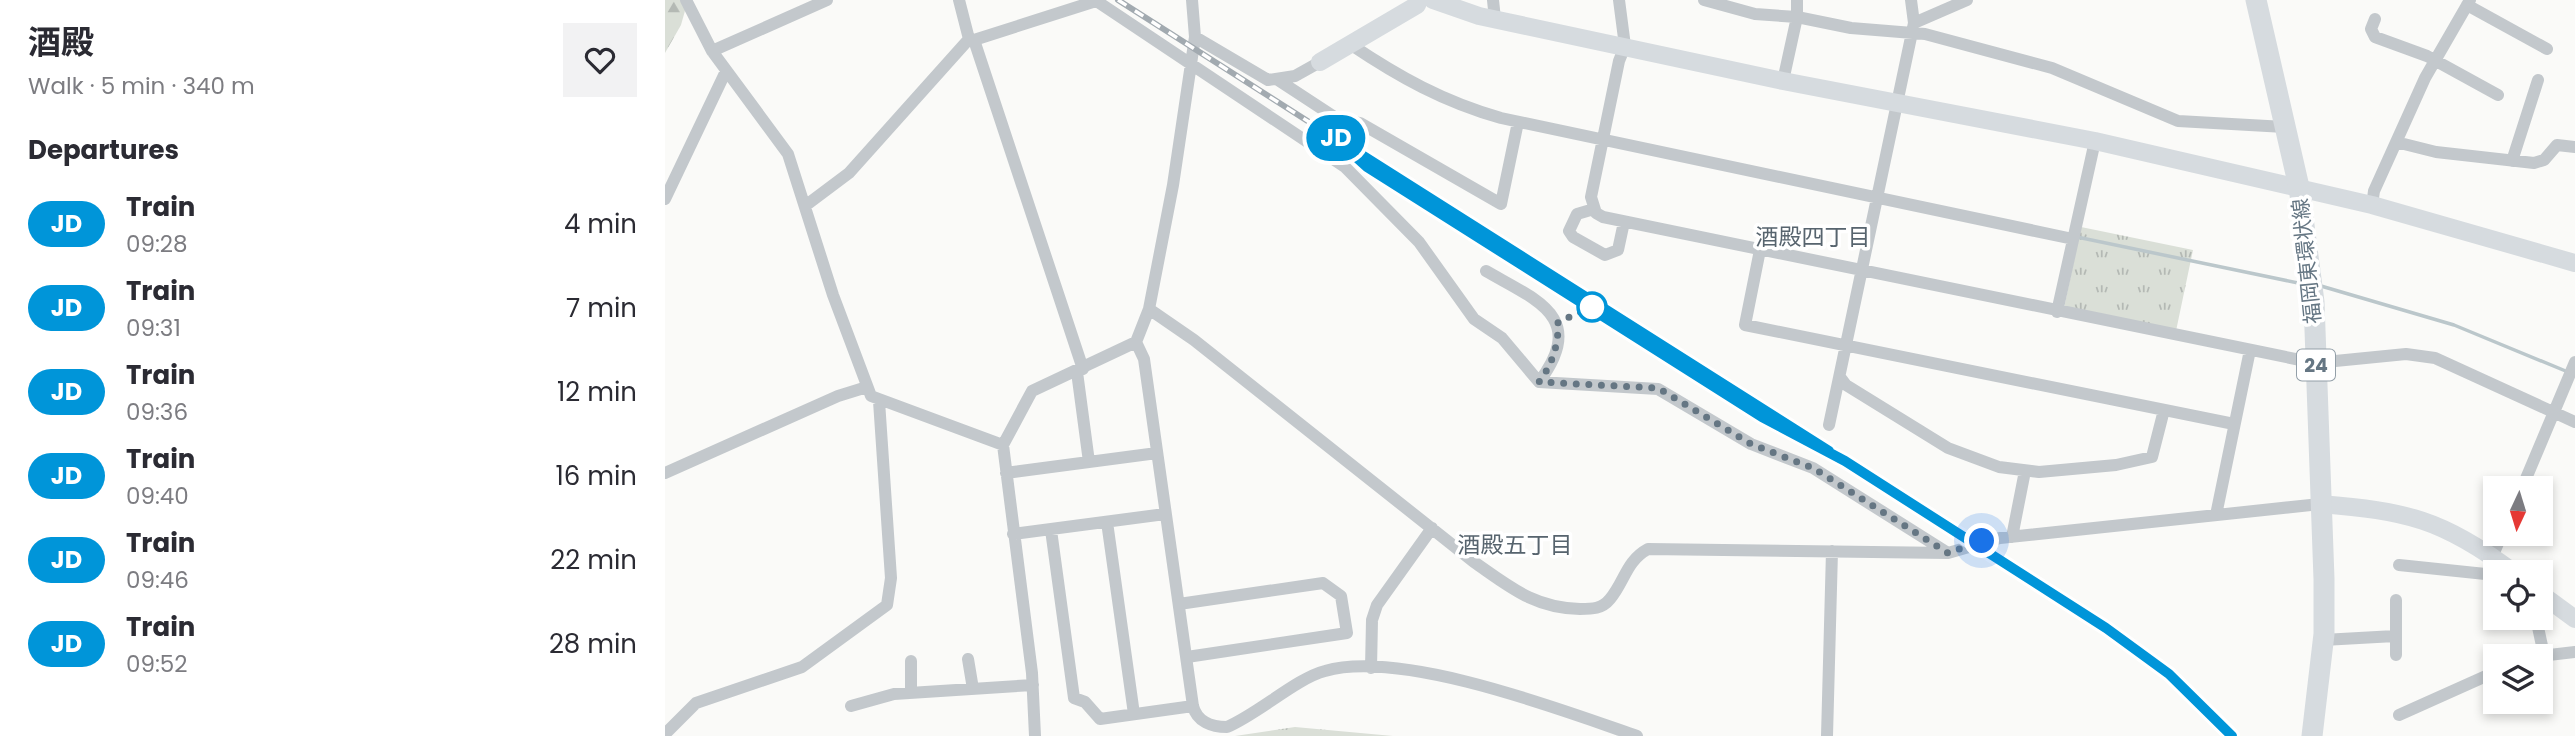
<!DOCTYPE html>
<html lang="en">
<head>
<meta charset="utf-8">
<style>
	:root { --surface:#fff; --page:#f2f2f3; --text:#2b2b33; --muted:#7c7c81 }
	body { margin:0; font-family:Poppins,"Noto Sans JP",sans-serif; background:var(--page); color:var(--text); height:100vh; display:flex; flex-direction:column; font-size:26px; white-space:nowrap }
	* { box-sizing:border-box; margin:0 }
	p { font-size:23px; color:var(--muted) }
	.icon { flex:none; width:38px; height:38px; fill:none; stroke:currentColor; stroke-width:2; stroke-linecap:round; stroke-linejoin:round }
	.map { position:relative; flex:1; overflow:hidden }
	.sheet { display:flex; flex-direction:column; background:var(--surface); width:665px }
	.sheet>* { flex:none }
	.badge { padding:0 14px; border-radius:23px; font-size:24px; line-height:46px }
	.needle { width:46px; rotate:184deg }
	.buttons { position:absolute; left:1818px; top:476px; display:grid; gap:14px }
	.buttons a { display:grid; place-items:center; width:70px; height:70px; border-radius:0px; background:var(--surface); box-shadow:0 4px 10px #0003; font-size:35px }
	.you { position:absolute; width:35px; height:35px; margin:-18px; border:5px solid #fff; border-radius:50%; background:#1a73e8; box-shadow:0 0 0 10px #1a73e833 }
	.map>.badge { position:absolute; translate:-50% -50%; box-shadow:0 0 0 4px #fff }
	h2 { padding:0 28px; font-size:26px; line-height:63px }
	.round { display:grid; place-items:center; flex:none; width:74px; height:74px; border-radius:0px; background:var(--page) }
	.headline { display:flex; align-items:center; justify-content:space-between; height:119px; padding:0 28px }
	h1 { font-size:33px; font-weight:700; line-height:52px }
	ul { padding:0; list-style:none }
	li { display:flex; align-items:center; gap:21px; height:84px; padding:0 28px }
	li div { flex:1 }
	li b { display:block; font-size:26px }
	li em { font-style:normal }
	li .badge { min-width:77px; font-weight:700; text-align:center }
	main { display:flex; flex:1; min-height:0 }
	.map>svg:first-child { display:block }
	.forest { fill:url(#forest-firs) }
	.park { fill:url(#park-tufts) }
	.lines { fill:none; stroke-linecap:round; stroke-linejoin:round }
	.stream { stroke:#bbc7cb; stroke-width:3.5 }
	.street { stroke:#c3c8cc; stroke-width:12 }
	.secondary { stroke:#d6dbdf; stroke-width:18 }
	.primary { stroke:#d6dbdf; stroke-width:21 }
	.rail-casing { stroke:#a2aab0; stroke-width:6 }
	.rail { stroke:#fff; stroke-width:3.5; stroke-dasharray:10; stroke-linecap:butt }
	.line-casing { stroke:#fff; stroke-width:16 }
	.line { stroke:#0095d9; stroke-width:10 }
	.walk { stroke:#657683; stroke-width:7; stroke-dasharray:0 12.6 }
	.stop-dot { fill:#fff; stroke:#0095d9; stroke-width:3.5 }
	.labels { text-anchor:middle; stroke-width:7; stroke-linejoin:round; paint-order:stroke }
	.shield { fill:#fff; stroke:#939fa8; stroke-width:2 }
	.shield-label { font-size:19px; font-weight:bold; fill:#657683 }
	.street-label { font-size:21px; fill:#657683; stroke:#fff }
	.neighbourhood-label { font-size:23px; fill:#57646e; stroke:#fff }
</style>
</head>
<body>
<main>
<section class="sheet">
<div class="headline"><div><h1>酒殿</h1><p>Walk · 5 min · 340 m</p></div><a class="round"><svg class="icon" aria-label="heart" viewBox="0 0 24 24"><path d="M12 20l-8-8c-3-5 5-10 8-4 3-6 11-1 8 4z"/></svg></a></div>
<h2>Departures</h2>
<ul>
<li><span class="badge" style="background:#0095d9;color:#fff">JD</span><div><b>Train</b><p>09:28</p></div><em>4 min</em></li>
<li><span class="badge" style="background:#0095d9;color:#fff">JD</span><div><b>Train</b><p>09:31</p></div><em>7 min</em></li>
<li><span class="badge" style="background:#0095d9;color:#fff">JD</span><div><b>Train</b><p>09:36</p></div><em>12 min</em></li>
<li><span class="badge" style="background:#0095d9;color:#fff">JD</span><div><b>Train</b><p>09:40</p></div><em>16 min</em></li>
<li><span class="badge" style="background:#0095d9;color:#fff">JD</span><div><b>Train</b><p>09:46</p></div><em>22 min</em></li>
<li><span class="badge" style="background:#0095d9;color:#fff">JD</span><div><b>Train</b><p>09:52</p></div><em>28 min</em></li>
</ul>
</section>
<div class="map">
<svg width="1910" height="736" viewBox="0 0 1910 736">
	<defs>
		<pattern id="forest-firs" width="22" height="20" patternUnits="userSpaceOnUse" patternTransform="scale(1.75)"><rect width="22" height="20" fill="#dadfd7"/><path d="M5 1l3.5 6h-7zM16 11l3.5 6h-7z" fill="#b4b9b4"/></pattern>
		<pattern id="park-tufts" width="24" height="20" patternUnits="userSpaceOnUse" patternTransform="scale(1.75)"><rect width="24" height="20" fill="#dadfd7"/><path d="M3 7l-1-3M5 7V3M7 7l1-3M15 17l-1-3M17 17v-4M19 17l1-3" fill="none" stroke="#b4b9b4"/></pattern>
	</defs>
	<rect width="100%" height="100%" fill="#fafaf8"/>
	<path class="forest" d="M 0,0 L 23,0 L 16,25 L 0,53 Z"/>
	<path class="park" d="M 1416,227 L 1528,250 L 1511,331 L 1399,308 Z
		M 630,727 L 728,736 L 570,736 Z"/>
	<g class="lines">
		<path class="stream" d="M 1412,237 L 1638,284
			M 1656,286 L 1789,325 L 1903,372"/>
		<path class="street" d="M 21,0 L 47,51 L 123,154 L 168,295 L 206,396 L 338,445
			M 294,0 L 304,39 L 309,40 L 418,369
			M 430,0 L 680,167 L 754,242 L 809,319 L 837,338 L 874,382 L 993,389 L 1086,444 L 1148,468 L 1283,553
			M 828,0 L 830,19
			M 954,0 L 960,46 L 954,61 L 926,197 L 931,213 L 938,217 L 1650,363 L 1741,354 L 1770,358 L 1910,422
			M 1039,0 L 1090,14 L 1132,17 L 1186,28 L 1260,34 L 1387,68 L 1513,121 L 1620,127
			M 1246,0 L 1249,23
			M 1802,5 L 1882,49
			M 1710,19 L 1706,29 L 1710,37 L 1762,56 L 1833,95
			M 530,37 L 603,80 L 630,76 L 655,62
			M 309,40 L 431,1
			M 685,44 C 734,77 779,102 836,118 L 1408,239
			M 47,51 L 162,0
			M 613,80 L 671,118 L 695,123 L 836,204 L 853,122
			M 1118,81 L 1132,17 L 1132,0
			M 1731,142 L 1771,152 L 1869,163 L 1879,160 L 1892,145 L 1910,147
			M 1847,161 L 1873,80
			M 0,199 L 61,71
			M 1707,205 L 1709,191 L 1760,78 L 1805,0
			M 140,206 L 184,173 L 304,39
			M 929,209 L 912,214 L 904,231 L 908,237 L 940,255 L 953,250 L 959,222
			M 1095,250 L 1080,325 L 1569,424
			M 821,271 C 871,300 923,317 874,382
			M 484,309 L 529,340 L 809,562 C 845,587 869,608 915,609 C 927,609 937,609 945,599 C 960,581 961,561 983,549 L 1283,553 L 1335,538 L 1655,504
			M 1392,312 L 1430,141
			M 471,342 L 479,359 L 528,706 C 532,722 547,727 562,727 C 593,714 632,678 660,671 C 736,649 897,710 972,736
			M 412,372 L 424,462
			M 1175,377 L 1181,385 L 1283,448 L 1334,467 L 1374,472 L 1451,465 L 1487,457 L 1499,410
			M 1164,425 L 1249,23 L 1302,0
			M 0,473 L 173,396 L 202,387
			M 341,473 L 492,453
			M 1857,488 L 1910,362
			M 1551,515 L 1585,350
			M 442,522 L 469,714
			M 386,530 L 409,698 L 420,702 L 435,719 L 528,706
			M 348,534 L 500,514
			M 1347,537 L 1360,471
			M 1827,557 L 1837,534
			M 1734,565 L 1830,575
			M 1731,600 L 1731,655
			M 514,604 L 658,583 L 676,596 L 682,633 L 522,657
			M 1871,618 L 1879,655
			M 1658,640 L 1730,636
			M 1875,656 L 1910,652
			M 303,659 L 308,689
			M 246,661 L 246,693
			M 706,668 L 707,620 L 712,605 L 767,528
			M 186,706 L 229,694 L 368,685
			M 1734,715 L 1830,672
			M 0,734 L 31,703 L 137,667 L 222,605 L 226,578 L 214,401
			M 370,736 L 367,673 L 338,445 L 367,391 L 471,342 L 484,309 L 508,185 L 530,37 L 527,0
			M 1162,736 L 1167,551"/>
		<path class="secondary" d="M 768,0 L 814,16 L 1118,81 L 1430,141 L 1707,205 L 1910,263
			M 655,62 L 752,5 L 754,0
			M 1655,504 C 1741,511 1778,519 1848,572
			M 1876,594 L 1910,619"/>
		<path class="primary" d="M 1591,0 L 1634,187 L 1649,302 L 1659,579 L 1659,634 L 1647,736"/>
		<g class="rail-casing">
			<path id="rail" d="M 453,0 L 677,143
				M 670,138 L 1441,628 L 1504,674 L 1568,736"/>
		</g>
		<use href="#rail" class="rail"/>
	</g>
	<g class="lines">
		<g class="line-casing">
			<path id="line" d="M 1164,451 L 670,138 L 702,167 L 1097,417 L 1180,461 L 1441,628 L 1504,674 L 1567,736"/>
		</g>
		<use href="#line" class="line"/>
		<path class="walk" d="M 927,307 L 893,322 C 894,344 887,365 874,382 L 993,388 L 1086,444 L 1148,468 L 1283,553 L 1317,541"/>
	</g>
	<circle class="stop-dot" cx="927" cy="307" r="14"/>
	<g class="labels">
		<rect class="shield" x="1632" y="349.5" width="38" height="31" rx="5"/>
		<g class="shield-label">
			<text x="1651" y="372">24</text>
		</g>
		<g class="street-label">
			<text transform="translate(1642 261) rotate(-96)" y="7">福岡東環状線</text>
		</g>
		<g class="neighbourhood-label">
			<text x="1148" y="245">酒殿四丁目</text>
			<text x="850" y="553">酒殿五丁目</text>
		</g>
	</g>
</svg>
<div class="buttons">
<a><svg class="needle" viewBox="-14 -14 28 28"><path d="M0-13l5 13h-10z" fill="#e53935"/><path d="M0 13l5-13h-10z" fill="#7c7c81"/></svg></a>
<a><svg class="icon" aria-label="locate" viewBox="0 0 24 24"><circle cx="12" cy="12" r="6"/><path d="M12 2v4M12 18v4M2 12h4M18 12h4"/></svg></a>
<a><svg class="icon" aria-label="layers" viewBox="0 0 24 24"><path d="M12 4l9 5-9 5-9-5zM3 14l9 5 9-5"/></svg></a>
</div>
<div class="you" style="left:1317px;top:541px"></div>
<b class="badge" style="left:671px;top:138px;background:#0095d9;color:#fff">JD</b>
</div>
</main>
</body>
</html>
